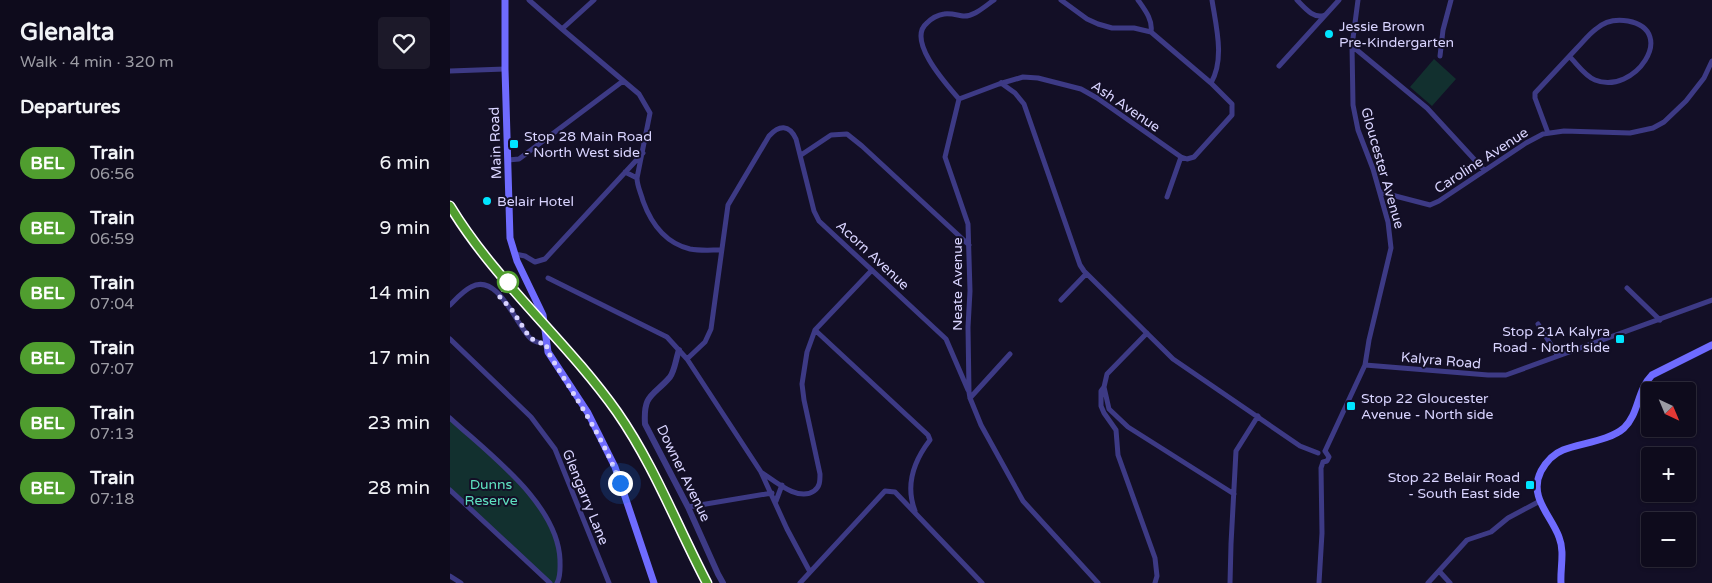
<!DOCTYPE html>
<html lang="en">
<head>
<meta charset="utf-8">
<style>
	:root { --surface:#0e0b1c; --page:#1c1929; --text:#f1f3f6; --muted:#9b9ba3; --line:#2e2b3b }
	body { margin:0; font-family:"Varela Round",sans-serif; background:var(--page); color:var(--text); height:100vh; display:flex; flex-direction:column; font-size:19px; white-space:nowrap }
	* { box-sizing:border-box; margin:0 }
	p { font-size:16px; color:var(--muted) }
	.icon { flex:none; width:28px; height:28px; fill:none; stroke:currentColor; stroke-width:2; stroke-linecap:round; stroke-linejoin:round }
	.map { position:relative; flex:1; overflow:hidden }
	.details { display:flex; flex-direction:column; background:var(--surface); width:450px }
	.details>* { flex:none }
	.badge { padding:0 10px; border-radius:16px; font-size:18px; line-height:32px }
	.needle { width:32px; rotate:136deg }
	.tools { position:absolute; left:1191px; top:382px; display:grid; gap:10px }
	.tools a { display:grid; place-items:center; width:55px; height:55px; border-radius:5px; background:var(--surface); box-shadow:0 1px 4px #0004,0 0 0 1px var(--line); font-size:25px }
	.you { position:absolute; width:25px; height:25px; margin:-12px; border:4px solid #fff; border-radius:50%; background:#1a73e8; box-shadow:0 0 0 8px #1a73e833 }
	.map>.badge { position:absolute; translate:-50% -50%; box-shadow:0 0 0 2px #fff }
	h2 { padding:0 20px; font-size:19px; line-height:45px }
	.round { display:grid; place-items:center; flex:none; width:52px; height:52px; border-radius:5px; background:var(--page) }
	.summary { display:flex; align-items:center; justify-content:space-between; height:85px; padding:0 20px }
	h1 { font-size:24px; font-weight:700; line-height:38px }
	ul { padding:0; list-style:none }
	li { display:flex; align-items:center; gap:15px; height:65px; padding:0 20px }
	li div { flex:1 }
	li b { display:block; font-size:19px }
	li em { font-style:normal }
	li .badge { min-width:55px; font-weight:700; text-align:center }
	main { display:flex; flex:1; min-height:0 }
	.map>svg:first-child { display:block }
	.green { fill:#12302f }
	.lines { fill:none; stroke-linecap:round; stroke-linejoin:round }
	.minor { stroke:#3d3a85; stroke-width:5 }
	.tertiary { stroke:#3d3a85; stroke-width:6 }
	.secondary { stroke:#6f6bff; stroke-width:7 }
	.rail { stroke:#00e5ff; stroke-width:1; stroke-dasharray:8 6; stroke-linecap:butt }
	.line-casing { stroke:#fff; stroke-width:11 }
	.line { stroke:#509e2f; stroke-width:8 }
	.walk { stroke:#d9d4ff; stroke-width:5; stroke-dasharray:0 9 }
	.poi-dot { fill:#00e5ff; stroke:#130f26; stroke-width:2 }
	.stop-dot { fill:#fff; stroke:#509e2f; stroke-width:2.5 }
	.labels { text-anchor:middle; stroke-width:4; stroke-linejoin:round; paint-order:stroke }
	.poi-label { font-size:14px; fill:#d9d4ff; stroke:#130f26; text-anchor:start }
	.street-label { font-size:14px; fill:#d9d4ff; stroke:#130f26 }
	.park-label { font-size:14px; fill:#5fe0c0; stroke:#130f26 }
</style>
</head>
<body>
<main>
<section class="details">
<div class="summary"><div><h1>Glenalta</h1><p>Walk · 4 min · 320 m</p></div><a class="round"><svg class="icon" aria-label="heart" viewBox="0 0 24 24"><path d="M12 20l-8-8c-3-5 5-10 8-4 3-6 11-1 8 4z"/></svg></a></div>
<h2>Departures</h2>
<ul>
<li><span class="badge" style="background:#509e2f;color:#fff">BEL</span><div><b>Train</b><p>06:56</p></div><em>6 min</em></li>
<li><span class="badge" style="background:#509e2f;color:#fff">BEL</span><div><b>Train</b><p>06:59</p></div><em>9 min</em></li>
<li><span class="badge" style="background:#509e2f;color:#fff">BEL</span><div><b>Train</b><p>07:04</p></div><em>14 min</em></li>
<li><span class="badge" style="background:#509e2f;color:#fff">BEL</span><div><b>Train</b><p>07:07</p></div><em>17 min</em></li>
<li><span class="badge" style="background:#509e2f;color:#fff">BEL</span><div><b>Train</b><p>07:13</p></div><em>23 min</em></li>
<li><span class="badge" style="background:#509e2f;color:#fff">BEL</span><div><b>Train</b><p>07:18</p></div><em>28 min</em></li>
</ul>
</section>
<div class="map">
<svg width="1262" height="583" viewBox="0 0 1262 583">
	<rect width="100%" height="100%" fill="#130f26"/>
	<path class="green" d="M 984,59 L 1006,79 L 982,106 L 960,87 Z
		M 0,418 C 36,451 103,501 109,552 C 111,562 108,573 107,583 L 100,583 L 0,490 Z"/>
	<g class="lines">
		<path class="minor" d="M 79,0 L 112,29 L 189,94 L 200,113 L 187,178
			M 544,0 C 535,6 524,17 513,16 C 507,15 500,13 494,14 C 487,15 482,18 477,23 C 456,40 496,84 509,99 L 495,157 L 518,224 L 520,291 L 518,327 L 519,392 L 520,398 L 531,425 L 573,501 L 648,583
			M 688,0 C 695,10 703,20 701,32
			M 847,0 C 854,7 864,20 875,15
			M 112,29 L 144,0
			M 902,46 L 977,108 L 1034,170
			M 990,56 L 993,30 L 1001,0
			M 829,66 L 889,0
			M 0,71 L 55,69
			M 551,83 L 565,93 L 574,104 L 630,265 L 634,271 L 723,359 L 850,446 L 868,453
			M 761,83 C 775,59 766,26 762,0
			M 509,99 L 549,84 L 573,77 L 588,78 L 631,89 L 647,98 L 731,157 L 737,159 L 744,157 L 782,115 L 782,104 L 761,83 L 701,32 L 684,28 L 662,28 L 648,24 L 637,19 L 611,0
			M 1098,133 L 1085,98 L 1085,93 C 1099,78 1113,63 1127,48 C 1133,42 1139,34 1146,29 C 1155,21 1167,19 1178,21 C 1229,31 1184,96 1145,80 C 1135,76 1127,64 1120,57
			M 351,155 L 381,135 L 397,134 L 412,146 L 519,245
			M 58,160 L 69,159 L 173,81
			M 175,172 L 187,178 C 187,186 191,193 193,201 C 201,223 215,243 240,249 C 250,251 261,250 271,250
			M 930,192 L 980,205 L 989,201 L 1076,143 L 1093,134 L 1114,131 L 1180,133 L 1203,128 L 1214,122 L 1236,101 L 1254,78 L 1262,61
			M 717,197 L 731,157
			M 65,254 L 75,256 L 85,262 L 95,259 L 193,153
			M 98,278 L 217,337 L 237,359 L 311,472 L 337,529 L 360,572
			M 1177,288 L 1210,320
			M 611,300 L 636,274
			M 0,305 C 6,299 13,291 21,287 C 48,272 66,325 81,339 C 85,342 91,343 96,343
			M 1088,324 L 1108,356
			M 365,330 L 478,435 L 480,440 C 463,462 455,485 465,511
			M 697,333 L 657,374 L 654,387 L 659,409 L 678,427 L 784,494
			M 0,339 L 81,417 L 105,449 L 159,583
			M 237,359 L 255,342 L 261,329 L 278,205 L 319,136 C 329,125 339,124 346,139 L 364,211 L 369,221 L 496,339 L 518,390
			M 915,365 L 1038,375 L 1056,375 L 1262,300
			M 654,387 L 651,391 L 651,406 L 654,413 L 666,430 L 668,455 L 705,558 L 707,576 L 705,583
			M 520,398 L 560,354
			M 0,418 C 39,454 108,504 110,560 C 110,568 111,576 107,583
			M 875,451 L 915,365 L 919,340 L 941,248 L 938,222 L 923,169 L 908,130 L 903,105 L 902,46 L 908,0
			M 873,462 L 877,461 L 879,457 L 875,451
			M 311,472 C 325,481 348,502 364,491 C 370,487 370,481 370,474 L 354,400 L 352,384 L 357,352 L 365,330 L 422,270
			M 0,490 L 100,583
			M 326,501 L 332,485
			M 238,507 L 322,493
			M 989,571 L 1000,583
			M 0,576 L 11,583
			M 350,583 L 435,491 L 445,492 L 532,583
			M 780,583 L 781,544 L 786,451 L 808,416
			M 869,583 L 872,533 L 871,468 L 873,462
			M 978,583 L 1017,540 L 1041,532 L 1058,518 L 1090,501"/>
		<path class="tertiary" d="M 229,350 C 226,358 225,370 220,377 C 204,396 193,393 195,424 L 238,507 L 268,574 L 273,583"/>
		<path class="secondary" d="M 55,0 L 55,69 L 60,238 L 67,261 L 93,315 L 98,352 L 138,413 L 165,467 L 204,583
			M 1111,583 C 1110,568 1115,552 1109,537 C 1101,515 1078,497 1091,471 C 1096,462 1103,454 1113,450 C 1131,443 1159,441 1174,428 C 1189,414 1187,390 1202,375 L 1262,345"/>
		<path class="rail" d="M 0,206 C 46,282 116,340 167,412 C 204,465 227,526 257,583"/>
	</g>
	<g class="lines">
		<g class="line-casing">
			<path id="line" d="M 0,206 C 46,282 116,340 167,412 C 204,465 227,526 257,583"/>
		</g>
		<use href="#line" class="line"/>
		<path class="walk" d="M 58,282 L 49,296 L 62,310 L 80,338 L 90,343 L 96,343 L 98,352 C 124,396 152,434 170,483"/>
	</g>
	<g class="poi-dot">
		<circle cx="879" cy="34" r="5"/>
		<rect x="59" y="139" width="10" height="10" rx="2.5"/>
		<circle cx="37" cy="201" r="5"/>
		<rect x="1165" y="334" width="10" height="10" rx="2.5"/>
		<rect x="896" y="401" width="10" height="10" rx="2.5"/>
		<rect x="1075" y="480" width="10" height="10" rx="2.5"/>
	</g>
	<circle class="stop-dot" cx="58" cy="282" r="10"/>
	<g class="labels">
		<g class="poi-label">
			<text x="889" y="31">Jessie Brown<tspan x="889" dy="16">Pre-Kindergarten</tspan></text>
			<text x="74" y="141">Stop 28 Main Road<tspan x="74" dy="16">- North West side</tspan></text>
			<text x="47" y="206">Belair Hotel</text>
			<text x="1160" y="336" text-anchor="end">Stop 21A Kalyra<tspan x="1160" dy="16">Road - North side</tspan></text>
			<text x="911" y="403">Stop 22 Gloucester<tspan x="911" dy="16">Avenue - North side</tspan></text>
			<text x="1070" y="482" text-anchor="end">Stop 22 Belair Road<tspan x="1070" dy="16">- South East side</tspan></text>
		</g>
		<g class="street-label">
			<text transform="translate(676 106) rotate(34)" y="5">Ash Avenue</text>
			<text transform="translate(45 143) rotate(-92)" y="5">Main Road</text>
			<text transform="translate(1031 160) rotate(-33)" y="5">Caroline Avenue</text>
			<text transform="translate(933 168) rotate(74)" y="5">Gloucester Avenue</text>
			<text transform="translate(423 255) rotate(43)" y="5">Acorn Avenue</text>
			<text transform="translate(507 284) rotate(-90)" y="5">Neate Avenue</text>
			<text transform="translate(991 360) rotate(5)" y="5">Kalyra Road</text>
			<text transform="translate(234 473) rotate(64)" y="5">Downer Avenue</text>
			<text transform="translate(136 497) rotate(68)" y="5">Glengarry Lane</text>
		</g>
		<g class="park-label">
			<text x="41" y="489">Dunns<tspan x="41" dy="16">Reserve</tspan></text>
		</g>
	</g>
</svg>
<div class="tools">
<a><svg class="needle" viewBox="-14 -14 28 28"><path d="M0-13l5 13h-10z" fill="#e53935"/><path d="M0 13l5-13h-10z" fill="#9b9ba3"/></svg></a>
<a>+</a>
<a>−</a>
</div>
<div class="you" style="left:170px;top:483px"></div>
</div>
</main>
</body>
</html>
